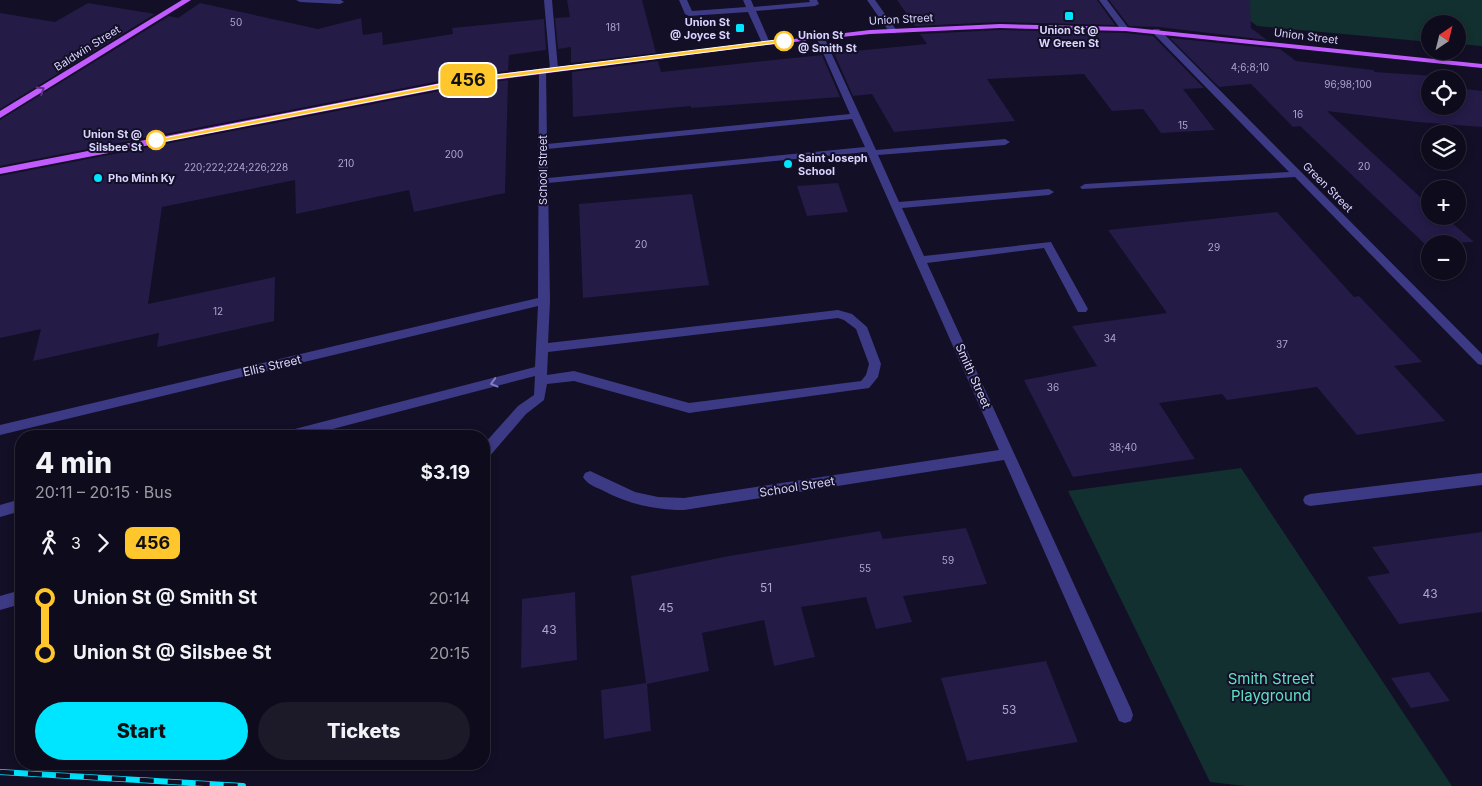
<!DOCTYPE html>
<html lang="en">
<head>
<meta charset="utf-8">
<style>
	:root { --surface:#0e0b1c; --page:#1c1929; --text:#f1f3f6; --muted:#9b9ba3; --line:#2e2b3b; --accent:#00e5ff }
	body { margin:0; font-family:Inter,sans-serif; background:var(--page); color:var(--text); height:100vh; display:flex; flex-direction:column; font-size:19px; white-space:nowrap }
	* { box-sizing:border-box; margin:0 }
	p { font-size:16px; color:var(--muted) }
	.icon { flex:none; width:28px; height:28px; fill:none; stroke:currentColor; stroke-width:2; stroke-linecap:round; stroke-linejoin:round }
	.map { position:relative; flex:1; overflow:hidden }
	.drawer { position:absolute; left:15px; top:430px; width:475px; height:340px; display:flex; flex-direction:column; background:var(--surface); border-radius:20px; box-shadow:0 2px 8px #0003,0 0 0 1px var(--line) }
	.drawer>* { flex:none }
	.badge { padding:0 10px; border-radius:8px; font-size:18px; line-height:32px }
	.needle { width:32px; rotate:35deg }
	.fabs { position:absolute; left:1421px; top:15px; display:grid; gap:10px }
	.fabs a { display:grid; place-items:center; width:45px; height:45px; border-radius:50%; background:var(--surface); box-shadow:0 2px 8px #0003,0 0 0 1px var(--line); font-size:25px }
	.map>.badge { position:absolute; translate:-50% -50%; box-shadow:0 0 0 2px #fff }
	.legs { display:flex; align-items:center; gap:8px; height:55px; padding:0 20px; font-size:16px }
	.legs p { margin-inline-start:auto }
	.overview { display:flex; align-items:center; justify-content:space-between; height:85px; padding:0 20px }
	h1 { font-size:28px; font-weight:800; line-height:38px }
	.action { display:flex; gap:10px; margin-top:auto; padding:10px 20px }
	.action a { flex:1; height:58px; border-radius:30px; background:var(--accent); color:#111; font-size:20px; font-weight:800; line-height:58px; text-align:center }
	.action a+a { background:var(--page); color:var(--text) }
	ul { padding:0 20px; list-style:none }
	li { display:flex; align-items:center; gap:18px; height:55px; font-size:19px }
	li i { display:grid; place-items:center; width:8px; height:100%; margin:0 6px; background:currentColor }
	li i::after { content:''; width:12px; height:12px; margin:-6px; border:4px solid; border-radius:50%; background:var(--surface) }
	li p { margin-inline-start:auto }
	li:first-child i { background:linear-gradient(#0000 50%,currentColor 0) }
	li:last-child i { background:linear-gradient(currentColor 50%,#0000 0) }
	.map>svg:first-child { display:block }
	.green { fill:#12302f }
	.building { fill:#241b47 }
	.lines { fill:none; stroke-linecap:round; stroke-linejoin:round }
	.minor { fill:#3d3a85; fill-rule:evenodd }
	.major { fill:#c25bff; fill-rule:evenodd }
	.rail-casing { stroke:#00e5ff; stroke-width:6 }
	.rail { stroke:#130f26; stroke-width:4.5; stroke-dasharray:14; stroke-linecap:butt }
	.oneway { stroke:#623188 }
	.oneway2 { stroke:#837fbc }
	.line-1 { fill:#ffc72c; stroke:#fff }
	.poi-dot { fill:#00e5ff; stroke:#130f26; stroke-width:2 }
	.stop-1-dot { fill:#fff; stroke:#ffc72c; stroke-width:2.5 }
	.labels { text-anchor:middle; stroke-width:4; stroke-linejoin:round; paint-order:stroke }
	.number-label { font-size:10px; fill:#aca6d1 }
	.far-street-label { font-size:11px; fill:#d9d4ff; stroke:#130f26 }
	.far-poi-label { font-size:11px; font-weight:bold; fill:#d9d4ff; stroke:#130f26; text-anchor:start }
	.far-stop-label { font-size:11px; font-weight:bold; fill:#d9d4ff; stroke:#130f26; text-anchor:start }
	.street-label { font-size:12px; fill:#d9d4ff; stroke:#130f26 }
	.near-number-label { font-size:12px; fill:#aca6d1 }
	.near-park-label { font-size:15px; fill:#5fe0c0; stroke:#130f26 }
</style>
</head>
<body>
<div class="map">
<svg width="1482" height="786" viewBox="0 0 1482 786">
	<rect width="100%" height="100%" fill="#130f26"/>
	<path class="green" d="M 1223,0 L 1482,0 L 1482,46 L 1458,44 L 1458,24 L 1430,24 L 1430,42 L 1257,26 Z
		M 1241,468 L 1452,786 L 1245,786 L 1210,782 L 1068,491 Z"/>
	<path class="building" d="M 567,0 L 642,0 L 656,53 L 571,63 L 571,47 L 558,49 L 555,18 L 570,17 Z
		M 897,0 L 1097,0 L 1115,25 L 1000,22 L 915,26 Z
		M 1109,0 L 1250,0 L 1251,28 L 1267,40 L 1159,27 L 1129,26 Z
		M 88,3 L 155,14 L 0,109 L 0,13 L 55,22 Z
		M 200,3 L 318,29 L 361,18 L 363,35 L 382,32 L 383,45 L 453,34 L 452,28 L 544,19 L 546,50 L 509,55 L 508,71 L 471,75 L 0,166 L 0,120 L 169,16 L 178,18 Z
		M 1000,30 L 1125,33 L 1153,36 L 1204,88 L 1183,89 L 1215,130 L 1161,133 L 1143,109 L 1112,111 L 1084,74 L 987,79 L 1015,121 L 894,132 L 872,94 L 853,96 L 834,53 L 927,44 L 920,34 Z
		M 1170,38 L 1280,49 L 1296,61 L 1373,70 L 1375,72 L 1449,77 L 1450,79 L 1430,79 L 1430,106 L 1458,106 L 1458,88 L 1482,91 L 1482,127 L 1417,122 L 1327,111 L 1430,206 L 1430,216 L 1444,216 L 1474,242 L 1430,244 L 1430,247 L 1428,247 L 1300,126 L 1293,127 L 1251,84 L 1219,87 Z
		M 822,55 L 840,97 L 691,108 L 691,106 L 573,117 L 572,72 L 658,61 L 661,72 Z
		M 508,80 L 505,193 L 414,212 L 409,190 L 296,214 L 295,180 L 162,207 L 148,304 L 275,277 L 274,321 L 157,347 L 159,333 L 33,361 L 41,329 L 0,338 L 0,176 L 471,85 Z
		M 838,183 L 848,212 L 807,216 L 797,186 Z
		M 692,194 L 709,285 L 583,298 L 579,204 Z
		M 1277,212 L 1354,297 L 1359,296 L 1422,362 L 1394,366 L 1445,421 L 1357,435 L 1317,387 L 1227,400 L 1222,394 L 1159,403 L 1195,459 L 1073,477 L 1024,380 L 1097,366 L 1072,326 L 1167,313 L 1108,230 Z
		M 966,528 L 987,584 L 903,596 L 912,622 L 876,629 L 866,597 L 801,607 L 815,657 L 774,666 L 764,620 L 702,633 L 709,671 L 647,684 L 651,731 L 604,739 L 601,690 L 646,683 L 631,576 L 729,556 L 880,531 L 883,539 Z
		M 1482,532 L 1482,612 L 1399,624 L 1367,577 L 1390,573 L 1372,547 Z
		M 575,592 L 577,660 L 521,668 L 522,599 Z
		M 1046,661 L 1078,742 L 967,761 L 941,678 Z
		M 1429,672 L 1450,701 L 1411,708 L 1391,678 Z"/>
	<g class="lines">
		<path class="minor" d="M 296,0 L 341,0 L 344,2 L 340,4 L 300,2 Z
			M 544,0 L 552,0 L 558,69 L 554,72 L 550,69 Z
			M 679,0 L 687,0 L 692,11 L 746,7 L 743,0 L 751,0 L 754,7 L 810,2 L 809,0 L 817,0 L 819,4 L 815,6 L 756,11 L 770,43 L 766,45 L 762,43 L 748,12 L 689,16 L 685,14 Z
			M 867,0 L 875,0 L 897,31 L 896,33 L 890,33 Z
			M 1099,0 L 1107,0 L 1129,29 L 1128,31 L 1122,31 Z
			M 1153,29 L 1159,29 L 1482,354 L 1482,365 L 1478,364 L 1295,177 L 1082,189 L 1080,187 L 1085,184 L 1289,172 L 1153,33 Z
			M 817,35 L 824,37 L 876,150 L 1005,139 L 1010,142 L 1005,145 L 878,155 L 899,202 L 1049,189 L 1054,192 L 1049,195 L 902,208 L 924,256 L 1051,242 L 1088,309 L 1086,312 L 1078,312 L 1044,248 L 927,263 L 1131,709 L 1133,715 L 1131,721 L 1125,723 L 1119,721 L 1004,460 L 684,510 C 654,510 628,504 602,490 C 595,487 587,484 583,477 L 585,473 L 590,471 L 635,492 L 658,497 L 684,498 L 999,450 L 867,152 L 548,183 L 550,301 L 548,343 L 838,310 L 852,314 L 867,327 L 881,364 L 878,377 L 869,388 L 689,413 L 574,381 L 547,384 L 544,400 L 526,414 L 489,457 L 484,458 L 484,444 L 518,406 L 534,395 L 535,376 L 306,436 L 280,436 L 282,432 L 287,431 L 535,367 L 538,306 L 0,435 L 0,425 L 538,298 L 539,68 L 546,70 L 547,144 L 850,114 L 816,37 ZM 852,119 L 865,147 L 548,178 L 547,149 ZM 838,318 L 844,320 L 856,329 L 869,364 L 866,375 L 861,381 L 689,403 L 574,371 L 547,375 L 548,352 Z
			M 1482,473 L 1482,485 L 1310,506 L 1305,504 L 1303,500 L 1305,496 L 1310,494 Z
			M 21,499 L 21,511 L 0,517 L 0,505 Z
			M 21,590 L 21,604 L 0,610 L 0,596 Z"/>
		<path class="major" d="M 182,0 L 191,0 L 0,118 L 0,111 Z
			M 1000,24 L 1125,27 L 1482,64 L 1482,68 L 1125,31 L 1000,28 L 870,34 L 766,45 L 471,83 L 0,174 L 0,168 L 471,77 L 870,30 Z"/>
		<g class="rail-casing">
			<path id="rail" d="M 0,772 L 243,786"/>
		</g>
		<use href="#rail" class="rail"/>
	</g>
	<defs><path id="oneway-chevron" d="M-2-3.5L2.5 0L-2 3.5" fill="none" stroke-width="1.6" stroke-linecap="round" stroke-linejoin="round" transform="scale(1.25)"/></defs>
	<use class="oneway" href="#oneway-chevron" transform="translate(41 90) rotate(-32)"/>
	<use class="oneway2" href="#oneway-chevron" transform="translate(494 383) rotate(165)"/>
	<path class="line-1" d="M 784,39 L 786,40 L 786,42 L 471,82 L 156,143 L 153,140 L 471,78 Z"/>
	<g class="poi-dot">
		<rect x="1064" y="11" width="10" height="10" rx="2.5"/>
		<rect x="735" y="23" width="10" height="10" rx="2.5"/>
		<circle cx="788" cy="164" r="5"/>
		<circle cx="98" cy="178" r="5"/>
	</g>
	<g class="stop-1-dot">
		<circle cx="784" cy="41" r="9"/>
		<circle cx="156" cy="140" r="9"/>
	</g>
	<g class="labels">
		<g class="number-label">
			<text x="236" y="26">50</text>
			<text x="613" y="31">181</text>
			<text x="1250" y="71">4;6;8;10</text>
			<text x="1348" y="88">96;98;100</text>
			<text x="1298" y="118">16</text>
			<text x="1183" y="129">15</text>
			<text x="454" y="158">200</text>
			<text x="346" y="167">210</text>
			<text x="1364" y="170">20</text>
			<text x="236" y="171">220;222;224;226;228</text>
			<text x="641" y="248">20</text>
			<text x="1214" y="251">29</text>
			<text x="218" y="315">12</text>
			<text x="1110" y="342">34</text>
			<text x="1282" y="348">37</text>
			<text x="1053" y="391">36</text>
			<text x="1123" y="451">38;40</text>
			<text x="948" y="564">59</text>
			<text x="865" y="572">55</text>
		</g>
		<g class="far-street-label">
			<text transform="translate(901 19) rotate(-3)" y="4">Union Street</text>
			<text transform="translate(1306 36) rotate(7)" y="4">Union Street</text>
			<text transform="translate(87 48) rotate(-32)" y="4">Baldwin Street</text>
			<text transform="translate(543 170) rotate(-90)" y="4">School Street</text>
			<text transform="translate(1328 187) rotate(45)" y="4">Green Street</text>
		</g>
		<g class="far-poi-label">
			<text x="730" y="26" text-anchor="end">Union St<tspan x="730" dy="13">@ Joyce St</tspan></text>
			<text x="1069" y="34" text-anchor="middle">Union St @<tspan x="1069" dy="13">W Green St</tspan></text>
			<text x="798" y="162">Saint Joseph<tspan x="798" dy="13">School</tspan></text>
			<text x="108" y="182">Pho Minh Ky</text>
		</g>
		<g class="far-stop-label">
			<text x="798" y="39">Union St<tspan x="798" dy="13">@ Smith St</tspan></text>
			<text x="142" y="138" text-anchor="end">Union St @<tspan x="142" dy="13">Silsbee St</tspan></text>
		</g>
		<g class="street-label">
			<text transform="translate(272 366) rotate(-13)" y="4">Ellis Street</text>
			<text transform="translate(973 376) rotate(66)" y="4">Smith Street</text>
			<text transform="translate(797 487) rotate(-9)" y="4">School Street</text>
		</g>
		<g class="near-number-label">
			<text x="766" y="592">51</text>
			<text x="1430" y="598">43</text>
			<text x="666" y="612">45</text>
			<text x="549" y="634">43</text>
			<text x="1009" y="714">53</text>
		</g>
		<g class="near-park-label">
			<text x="1271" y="684">Smith Street<tspan x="1271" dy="17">Playground</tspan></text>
		</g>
	</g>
</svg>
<div class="fabs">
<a><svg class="needle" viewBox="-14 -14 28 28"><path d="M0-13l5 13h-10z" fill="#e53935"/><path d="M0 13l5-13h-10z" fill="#9b9ba3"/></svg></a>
<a><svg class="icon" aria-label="locate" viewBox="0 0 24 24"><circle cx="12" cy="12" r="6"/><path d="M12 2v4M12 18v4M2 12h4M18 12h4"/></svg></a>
<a><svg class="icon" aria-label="layers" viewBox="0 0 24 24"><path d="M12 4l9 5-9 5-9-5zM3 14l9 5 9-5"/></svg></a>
<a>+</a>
<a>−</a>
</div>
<b class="badge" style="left:468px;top:80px;background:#ffc72c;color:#111">456</b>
<section class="drawer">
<div class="overview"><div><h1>4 min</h1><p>20:11 – 20:15 · Bus</p></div><b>$3.19</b></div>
<div class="legs"><svg class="icon" aria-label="walk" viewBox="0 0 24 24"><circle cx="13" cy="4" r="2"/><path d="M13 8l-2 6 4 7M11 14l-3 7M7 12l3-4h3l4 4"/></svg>3<svg class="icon" aria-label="forward" viewBox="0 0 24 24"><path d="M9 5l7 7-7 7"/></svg><b class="badge" style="background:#ffc72c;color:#111">456</b></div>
<ul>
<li><i style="color:#ffc72c"></i><b>Union St @ Smith St</b><p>20:14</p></li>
<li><i style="color:#ffc72c"></i><b>Union St @ Silsbee St</b><p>20:15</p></li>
</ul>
<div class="action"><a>Start</a><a>Tickets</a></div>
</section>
</div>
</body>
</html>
